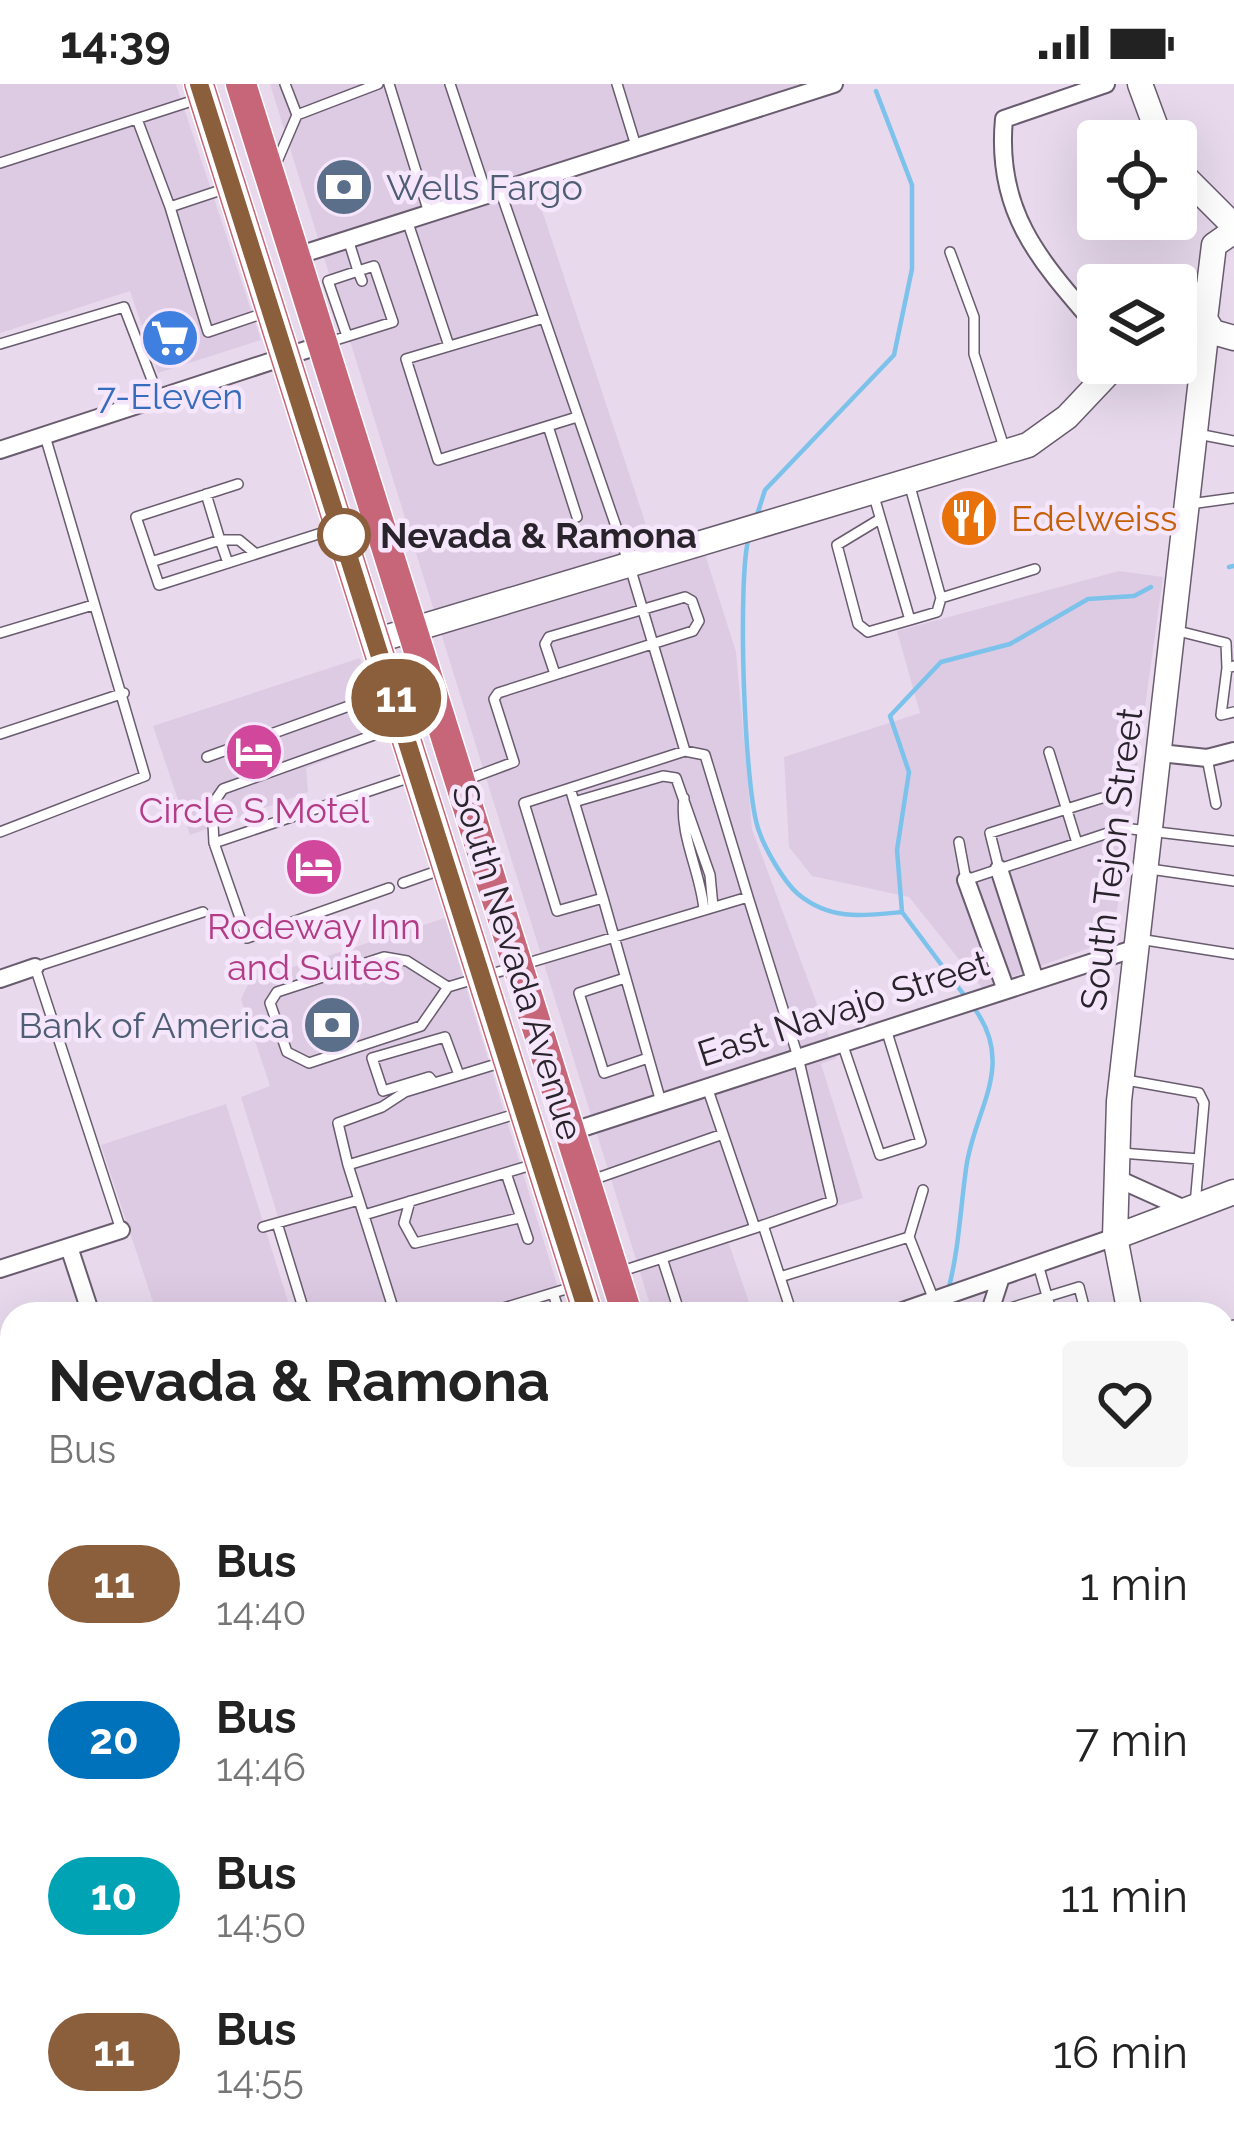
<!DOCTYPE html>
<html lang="en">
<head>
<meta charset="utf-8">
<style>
	:root { --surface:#fff; --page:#f6f6f6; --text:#222; --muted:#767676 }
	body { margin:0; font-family:Raleway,sans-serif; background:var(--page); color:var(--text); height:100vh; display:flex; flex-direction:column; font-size:45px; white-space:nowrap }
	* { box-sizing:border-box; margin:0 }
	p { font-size:39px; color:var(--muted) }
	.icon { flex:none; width:66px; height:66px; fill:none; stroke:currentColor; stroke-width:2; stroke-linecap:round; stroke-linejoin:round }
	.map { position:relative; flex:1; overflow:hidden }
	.panel { position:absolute; left:0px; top:1218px; width:1236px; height:852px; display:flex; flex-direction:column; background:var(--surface); border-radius:36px 36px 0 0; box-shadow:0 12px 48px #0002 }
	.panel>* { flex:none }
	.badge { padding:0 24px; border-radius:39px; font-size:42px; line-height:78px }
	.buttons { position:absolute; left:1077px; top:36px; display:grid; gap:24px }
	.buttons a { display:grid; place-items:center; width:120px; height:120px; border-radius:12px; background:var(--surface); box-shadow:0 12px 48px #0002; font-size:60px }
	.map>.badge { position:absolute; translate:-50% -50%; box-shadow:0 0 0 6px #fff }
	.round { display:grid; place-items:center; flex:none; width:126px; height:126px; border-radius:12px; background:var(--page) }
	.head { display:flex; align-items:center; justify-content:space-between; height:204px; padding:0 48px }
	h1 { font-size:57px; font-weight:700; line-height:90px }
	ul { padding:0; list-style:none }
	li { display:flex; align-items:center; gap:36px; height:156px; padding:0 48px }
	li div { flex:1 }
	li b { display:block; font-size:45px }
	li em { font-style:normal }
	li .badge { min-width:132px; font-weight:700; text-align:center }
	.status { display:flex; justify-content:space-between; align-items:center; height:84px; padding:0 60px; background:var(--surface); direction:ltr }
	.status svg { height:33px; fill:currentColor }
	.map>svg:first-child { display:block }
	.built { fill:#ddcbe4 }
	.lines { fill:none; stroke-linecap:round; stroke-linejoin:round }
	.stream { stroke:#7cc2eb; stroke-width:4.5 }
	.lane-casing { stroke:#695c6e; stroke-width:12 }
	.street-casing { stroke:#695c6e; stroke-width:20 }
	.secondary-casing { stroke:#695c6e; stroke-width:27 }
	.highway-casing { stroke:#fff; stroke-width:33 }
	.lane { stroke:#fff; stroke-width:9 }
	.street { stroke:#fff; stroke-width:16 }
	.secondary { stroke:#fff; stroke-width:24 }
	.highway { stroke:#c76679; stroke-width:30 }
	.line-casing { stroke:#fff; stroke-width:27 }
	.line { stroke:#8b5e3c; stroke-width:18 }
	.stop-dot { fill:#fff; stroke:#8b5e3c; stroke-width:6 }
	.labels { text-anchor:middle; stroke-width:9; stroke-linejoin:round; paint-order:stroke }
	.service-label { font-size:36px; fill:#4e5e75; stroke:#f5e6fb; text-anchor:start }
	.shop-label { font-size:36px; fill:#366cbe; stroke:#f5e6fb }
	.food-label { font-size:36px; fill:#c56008; stroke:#f5e6fb; text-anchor:start }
	.stop-label { font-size:36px; font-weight:bold; fill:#29242b; stroke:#f5e6fb; text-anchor:start }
	.hotel-label { font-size:36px; fill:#b23c85; stroke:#f5e6fb }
	.street-label { font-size:36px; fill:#29242b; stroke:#f5e6fb }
</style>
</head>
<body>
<div class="status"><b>14:39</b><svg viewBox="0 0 49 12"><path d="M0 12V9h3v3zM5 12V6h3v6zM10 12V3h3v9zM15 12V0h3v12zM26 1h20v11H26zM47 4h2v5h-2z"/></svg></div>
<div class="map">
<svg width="1234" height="2070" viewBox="0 0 1234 2070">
	<rect width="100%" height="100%" fill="#e8d9ed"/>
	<path class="built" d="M 0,0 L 176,0 L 261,256 L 158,289 L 130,207 L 0,249 Z
		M 270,0 L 811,0 L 532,96 L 652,459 L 698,448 L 736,568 L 752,745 L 837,974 L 821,980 L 863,1114 L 728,1157 L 753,1230 L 653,1230 Z
		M 1119,487 L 1163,493 L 1113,855 L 982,904 L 909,813 L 812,792 L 789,763 L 784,673 L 920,629 L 897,547 Z
		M 360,574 L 386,653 L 306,684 L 308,708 L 190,751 L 153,642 Z
		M 445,834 L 566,1230 L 308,1230 L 241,1013 L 270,1002 L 241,915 L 250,897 Z
		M 226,1020 L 292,1230 L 157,1230 L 101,1061 Z"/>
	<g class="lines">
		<path class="stream" d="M 757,431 L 765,406 L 894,271 L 912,185 L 912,101 L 876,7
			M 749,453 C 737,491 744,710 759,747 C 765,765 784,798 798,810 C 831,837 863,832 902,828 L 967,915
			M 1229,483 L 1234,482
			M 902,828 L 897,766 L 909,688 L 890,632 L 941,578 L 1010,560 L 1088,515 L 1134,512 L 1151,503
			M 948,1207 C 959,1165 960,1128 966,1085 C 973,1027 1017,982 974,924
			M 941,1230 L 945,1218
			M 963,2058 L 969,2070"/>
		<g class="lane-casing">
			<path id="lane" d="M 285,0 L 297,31 L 378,0
				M 389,0 L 429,129
				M 450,0 L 487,111
				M 617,0 L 636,62
				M 137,35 L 170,123
				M 0,79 L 198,15
				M 276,80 L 297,31
				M 227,104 L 170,123 L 208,248 L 267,228
				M 500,106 L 630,483 L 685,667
				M 407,136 L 449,262
				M 950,168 L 974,233 L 974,270 L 1004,363
				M 544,234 L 406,275 L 438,376 L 577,333
				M 347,252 L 328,197 L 358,187 L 362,197
				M 326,259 L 393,238 L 374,182 L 358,187 L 348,155
				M 0,260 L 124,223 L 159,314
				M 548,342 L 577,433
				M 1198,350 L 1234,357
				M 238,400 L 136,433 L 159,501 L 337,444
				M 873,409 L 910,536 L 937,528 L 941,514 L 909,399
				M 206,410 L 220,456 L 239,456 L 256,470
				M 1190,420 L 1234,414
				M 880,435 L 837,461 L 858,540 L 868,548 L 910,536
				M 151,478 L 220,456 L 228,479
				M 941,514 L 1035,485
				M 1174,546 L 1226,559 L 1227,584 L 1234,582
				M 0,549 L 93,521
				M 1227,584 L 1221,631 L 1234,628
				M 0,650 L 124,609
				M 1049,668 L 1077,759
				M 207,673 L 388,608
				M 1207,674 L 1216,720
				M 466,696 L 514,678 L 494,615 L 498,609 L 693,547 L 699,537 L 692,517 L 685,513 L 549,553 L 545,560 L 555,590
				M 570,704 L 603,814
				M 684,714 C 679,751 701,789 704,826
				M 574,718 L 663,692 L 676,694 L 710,791 L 713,823
				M 0,748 L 145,692 L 45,352
				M 959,758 L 966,796 L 1123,744 L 1234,757
				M 214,759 L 212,721 L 223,705 L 399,642
				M 999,785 L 990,749 L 1121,708
				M 1150,785 L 1234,797
				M 403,799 L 443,785
				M 389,804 L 247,854 L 214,759 L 414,692
				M 1139,855 L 1234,870
				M 622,895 L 579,909 L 604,989 L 648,974
				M 448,903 L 407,877 L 384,873 L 277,908 L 270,919 L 287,968 L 309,979 L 421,942 L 448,903 L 748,813 L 798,973 L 832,1117 L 755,1144 L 707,1003
				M 842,959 L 880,1071 L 921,1058 L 886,945
				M 1126,996 L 1199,1009 L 1204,1019 L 1195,1121
				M 434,999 L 429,993 L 383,1007 L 372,974 L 445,953 L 459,991
				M 661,1018 L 603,814 L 557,827 L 524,719 L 685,667 L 705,671 L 748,813
				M 1121,1069 L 1199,1075
				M 348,1081 L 338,1039 L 382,1023 L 405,1008 L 503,978
				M 506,1089 L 528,1155
				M 592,1096 L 723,1050
				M 410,1117 L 404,1139 L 415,1159 L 519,1134
				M 364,1131 L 535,1080
				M 277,1139 L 305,1230
				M 763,1141 L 792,1230
				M 263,1143 L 359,1116
				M 121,1146 L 35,883 L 203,828
				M 909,1153 L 923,1106
				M 662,1174 L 680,1230
				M 1038,1180 L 1052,1230
				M 619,1188 L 755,1144
				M 780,1193 L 909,1153 L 934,1216
				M 553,1209 L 560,1230
				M 395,1230 L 348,1081 L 519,1029
				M 484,1230 L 576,1202
				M 991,1230 L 1079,1203 L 1086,1230
				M 1224,1244 L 1234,1241
				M 1224,1334 L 1234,1332
				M 0,1397 L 12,1393
				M 0,1750 L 12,1746
				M 0,1818 L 12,1814
				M 1224,1918 L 1234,1915"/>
		</g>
		<g class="street-casing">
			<path id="street" d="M 293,173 L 834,0
				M 1098,244 C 1041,178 995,129 1004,35 L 1106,0
				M 0,366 L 321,261
				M 1160,669 L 1207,674 L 1234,667
				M 999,785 L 1035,896
				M 966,796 L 1006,906
				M 0,895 L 35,883
				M 570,1048 L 1136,864
				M 1116,1094 L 1187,1126
				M 69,1163 L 91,1230
				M 0,1185 L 121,1146
				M 894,1230 L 1115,1153
				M 989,1230 L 1001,1193
				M 0,1320 L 12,1316
				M 0,1559 L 12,1595"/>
		</g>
		<g class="secondary-casing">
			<path id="secondary" d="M 1140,0 L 1161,57
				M 1176,84 L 1234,142
				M 1234,147 L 1214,161 L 1205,235 L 1213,248 L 1234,254
				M 1176,230 L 1208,205
				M 378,556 L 1028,361 L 1067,333 L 1118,279
				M 1115,1153 L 1234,1108
				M 1130,1230 L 1115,1153 L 1119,1017 L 1207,242
				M 1224,1533 L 1234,1529
				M 1224,1594 L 1234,1632
				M 1224,1742 L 1234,1739
				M 0,1927 L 12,1923
				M 1224,1964 L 1234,1961
				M 867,2068 L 922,2058"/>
		</g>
		<g class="highway-casing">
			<path id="highway" d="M 199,0 L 588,1230
				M 241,0 L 627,1230
				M 1224,1838 L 1234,1836
				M 1224,1886 L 1234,1884
				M 0,2057 L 12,2054
				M 828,2058 L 841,2070
				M 241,2070 L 301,2058
				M 462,2070 L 513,2058
				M 774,2070 L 780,2058
				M 860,2070 L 867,2068 L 864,2058"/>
		</g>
		<use href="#lane" class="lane"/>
		<use href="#street" class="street"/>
		<use href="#secondary" class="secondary"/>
		<use href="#highway" class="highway"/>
	</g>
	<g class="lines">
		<g class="line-casing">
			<path id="line" d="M 199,0 L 588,1230"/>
		</g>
		<use href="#line" class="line"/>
	</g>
	<defs>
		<g id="bank-disc" transform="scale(3)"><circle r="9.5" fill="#5c6f8a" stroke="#f5e6fb"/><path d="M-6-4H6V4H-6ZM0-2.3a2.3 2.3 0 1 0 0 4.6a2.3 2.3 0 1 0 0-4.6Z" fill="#fff"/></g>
		<g id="supermarket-disc" transform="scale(3)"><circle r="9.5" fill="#3f7fe0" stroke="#f5e6fb"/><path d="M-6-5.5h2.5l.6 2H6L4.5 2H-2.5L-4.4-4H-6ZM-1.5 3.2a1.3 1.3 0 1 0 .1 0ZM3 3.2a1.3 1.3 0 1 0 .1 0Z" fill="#fff"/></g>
		<g id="restaurant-disc" transform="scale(3)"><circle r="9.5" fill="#e8710a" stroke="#f5e6fb"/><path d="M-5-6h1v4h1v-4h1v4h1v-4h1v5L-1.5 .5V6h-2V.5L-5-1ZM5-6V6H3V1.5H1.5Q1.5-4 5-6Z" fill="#fff"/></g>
		<g id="hotel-disc" transform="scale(3)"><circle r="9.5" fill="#d1479c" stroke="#f5e6fb"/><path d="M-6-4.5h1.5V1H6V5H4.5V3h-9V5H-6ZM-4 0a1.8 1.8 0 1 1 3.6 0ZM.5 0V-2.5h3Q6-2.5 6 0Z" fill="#fff"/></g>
	</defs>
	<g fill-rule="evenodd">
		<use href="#bank-disc" x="344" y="103"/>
		<use href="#supermarket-disc" x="170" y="254"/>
		<use href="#restaurant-disc" x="969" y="434"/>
		<use href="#hotel-disc" x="254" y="668"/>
		<use href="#hotel-disc" x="314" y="783"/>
		<use href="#bank-disc" x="332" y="941"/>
	</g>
	<circle class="stop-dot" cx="344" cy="451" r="24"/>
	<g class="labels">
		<g class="service-label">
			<text x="386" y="116">Wells Fargo</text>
			<text x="290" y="954" text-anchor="end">Bank of America</text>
		</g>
		<g class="shop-label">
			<text x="170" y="325">7-Eleven</text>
		</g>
		<g class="food-label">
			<text x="1011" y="447">Edelweiss</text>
		</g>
		<g class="stop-label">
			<text x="380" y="464">Nevada &amp; Ramona</text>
		</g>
		<g class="hotel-label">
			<text x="254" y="739">Circle S Motel</text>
			<text x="314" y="855">Rodeway Inn<tspan x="314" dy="41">and Suites</tspan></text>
		</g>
		<g class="street-label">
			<text transform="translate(1111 775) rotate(-83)" y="13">South Tejon Street</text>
			<text transform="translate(518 878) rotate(73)" y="13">South Nevada Avenue</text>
			<text transform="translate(843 924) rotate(-18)" y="13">East Navajo Street</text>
		</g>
	</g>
</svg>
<div class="buttons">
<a><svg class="icon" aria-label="locate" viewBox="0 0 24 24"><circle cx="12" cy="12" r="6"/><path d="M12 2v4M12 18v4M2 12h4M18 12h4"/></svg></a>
<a><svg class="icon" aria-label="layers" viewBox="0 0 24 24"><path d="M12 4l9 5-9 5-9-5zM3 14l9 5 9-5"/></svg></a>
</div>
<b class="badge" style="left:396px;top:614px;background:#8b5e3c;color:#fff">11</b>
<section class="panel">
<div class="head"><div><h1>Nevada &amp; Ramona</h1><p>Bus</p></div><a class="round"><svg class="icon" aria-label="heart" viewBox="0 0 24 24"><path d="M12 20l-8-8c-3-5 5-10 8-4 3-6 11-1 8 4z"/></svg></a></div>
<ul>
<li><span class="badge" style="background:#8b5e3c;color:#fff">11</span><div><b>Bus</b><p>14:40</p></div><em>1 min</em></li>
<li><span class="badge" style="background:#0072bc;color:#fff">20</span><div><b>Bus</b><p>14:46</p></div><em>7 min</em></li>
<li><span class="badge" style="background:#00a3b4;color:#fff">10</span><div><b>Bus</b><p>14:50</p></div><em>11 min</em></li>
<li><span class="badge" style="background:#8b5e3c;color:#fff">11</span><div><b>Bus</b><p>14:55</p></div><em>16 min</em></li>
</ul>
</section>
</div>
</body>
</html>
